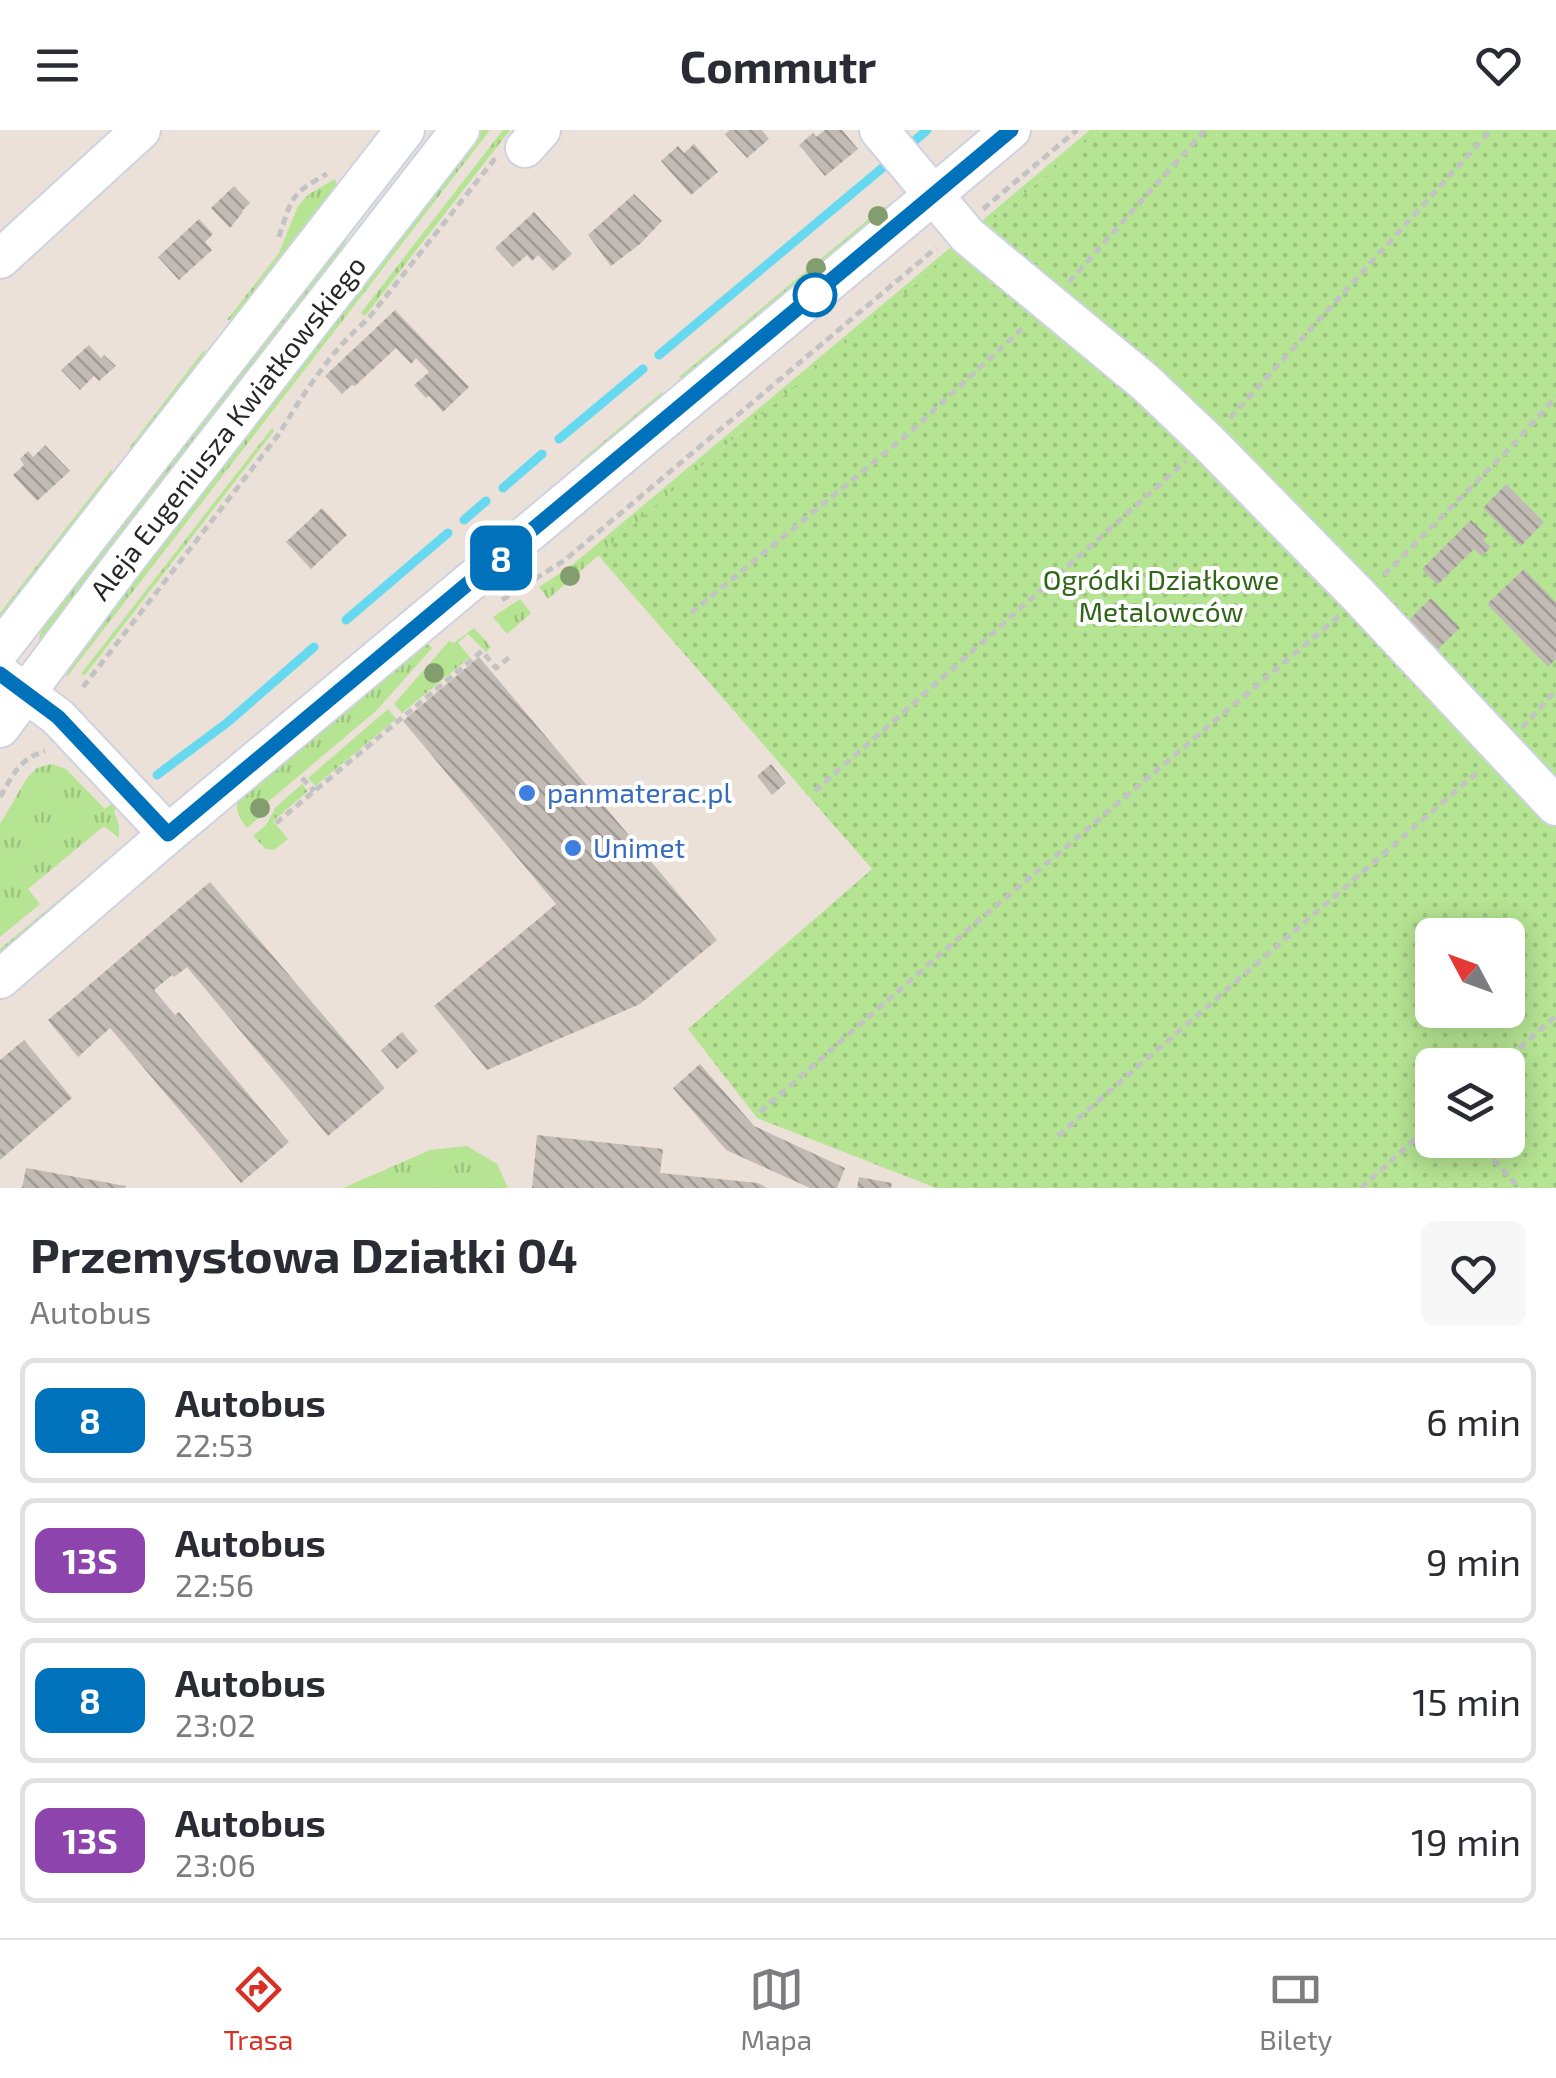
<!DOCTYPE html>
<html lang="pl">
<head>
<meta charset="utf-8">
<style>
	:root { --surface:#fff; --page:#f7f7f7; --text:#2b2b33; --muted:#7c7c81; --line:#e1e1e2; --accent:#d93025 }
	body { margin:0; font-family:"Exo 2",sans-serif; background:var(--page); color:var(--text); height:100vh; display:flex; flex-direction:column; font-size:38px; white-space:nowrap }
	* { box-sizing:border-box; margin:0 }
	p { font-size:32px; color:var(--muted) }
	.icon { flex:none; width:55px; height:55px; fill:none; stroke:currentColor; stroke-width:2; stroke-linecap:round; stroke-linejoin:round }
	.map { position:relative; height:1058px; overflow:hidden }
	.details { display:flex; flex-direction:column; background:var(--surface); flex:1 }
	.details>* { flex:none }
	.badge { padding:0 20px; border-radius:15px; font-size:35px; line-height:65px }
	.needle { width:65px; rotate:311deg }
	.tools { position:absolute; left:1415px; top:788px; display:grid; gap:20px }
	.tools a { display:grid; place-items:center; width:110px; height:110px; border-radius:15px; background:var(--surface); box-shadow:0 5px 25px #0003; font-size:50px }
	.map>.badge { position:absolute; translate:-50% -50%; box-shadow:0 0 0 5px #fff }
	.round { display:grid; place-items:center; flex:none; width:105px; height:105px; border-radius:15px; background:var(--page) }
	.overview { display:flex; align-items:center; justify-content:space-between; height:170px; padding:0 30px }
	h1 { font-size:48px; font-weight:700; line-height:75px }
	ul { padding:0; list-style:none }
	li { display:flex; align-items:center; gap:30px; height:125px; margin:0 20px 15px; padding:0 10px; border:5px solid var(--line); border-radius:15px }
	li div { flex:1 }
	li b { display:block; font-size:38px }
	li em { font-style:normal }
	li .badge { min-width:110px; font-weight:700; text-align:center }
	header { display:flex; justify-content:space-between; align-items:center; height:130px; padding:0 30px; background:var(--surface); font-size:45px; font-weight:700 }
	.dock { display:flex; justify-content:space-around; align-items:center; height:140px; border-top:2px solid var(--line); background:var(--surface); font-size:28px; color:var(--muted) }
	.dock a { display:grid; justify-items:center; gap:5px }
	.dock .current { color:var(--accent) }
	.map>svg:first-child { display:block }
	.grass { fill:url(#grass-tufts) }
	.garden { fill:url(#garden-dots); fill-rule:evenodd }
	.lines { fill:none; stroke-linecap:round; stroke-linejoin:round }
	.stream { stroke:#66d9f1; stroke-width:9 }
	.building { fill:url(#building-back-hatch) }
	.minor-casing { stroke:#cdd3e1; stroke-width:42 }
	.path { stroke:#c3c3c3; stroke-width:5; stroke-dasharray:8 5; stroke-linecap:butt }
	.minor { stroke:#fff; stroke-width:38 }
	.tree { fill:#839d6e }
	.line-casing { stroke:#fff; stroke-width:22 }
	.line { stroke:#0072bc; stroke-width:15 }
	.stop-dot { fill:#fff; stroke:#0072bc; stroke-width:5 }
	.shop-dot { fill:#3f7fe0; stroke:#fff; stroke-width:4 }
	.labels { text-anchor:middle; stroke-width:8; stroke-linejoin:round; paint-order:stroke }
	.street-label { font-size:28px; fill:#272727; stroke:#fff }
	.park-label { font-size:28px; fill:#2e6517; stroke:#fff }
	.shop-label { font-size:28px; fill:#366cbe; stroke:#fff; text-anchor:start }
</style>
</head>
<body>
<header><svg class="icon" aria-label="menu" viewBox="0 0 24 24"><path d="M4 6h16M4 12h16M4 18h16"/></svg>Commutr<svg class="icon" aria-label="heart" viewBox="0 0 24 24"><path d="M12 20l-8-8c-3-5 5-10 8-4 3-6 11-1 8 4z"/></svg></header>
<div class="map">
<svg width="1556" height="1058" viewBox="0 0 1556 1058">
	<defs>
		<pattern id="grass-tufts" width="24" height="20" patternUnits="userSpaceOnUse" patternTransform="scale(2.5)"><rect width="24" height="20" fill="#b5e492"/><path d="M3 7l-1-3M5 7V3M7 7l1-3M15 17l-1-3M17 17v-4M19 17l1-3" fill="none" stroke="#9cc47e"/></pattern>
		<pattern id="garden-dots" width="8" height="8" patternUnits="userSpaceOnUse" patternTransform="scale(2.5)"><rect width="8" height="8" fill="#b5e492"/><path d="M2 2h.1M6 6h.1" fill="none" stroke="#9cc47e" stroke-width="1.8" stroke-linecap="round"/></pattern>
		<pattern id="building-back-hatch" width="6" height="6" patternUnits="userSpaceOnUse" patternTransform="scale(2.5)"><rect width="6" height="6" fill="#c2bbb5"/><path d="M-1 5l2 2M0 0l6 6M5-1l2 2" fill="none" stroke="#9e9893"/></pattern>
	</defs>
	<rect width="100%" height="100%" fill="#ebe1d8"/>
	<path class="grass" d="M 479,0 L 490,0 L 66,548 L 69,534 L 114,468 Z
		M 503,0 L 510,0 L 365,186 L 361,183 Z
		M 1090,0 L 1101,0 L 982,99 L 978,94 Z
		M 335,49 L 338,61 L 239,188 L 227,190 L 279,123 L 298,76 L 309,64 Z
		M 883,77 L 888,77 L 892,81 L 686,249 L 679,247 Z
		M 365,80 L 308,173 L 42,511 L 39,509 L 44,488 Z
		M 957,112 L 962,117 L 739,304 L 548,469 L 539,457 L 571,436 Z
		M 204,220 L 207,230 L 138,318 L 129,318 Z
		M 662,262 L 662,271 L 584,334 L 579,332 Z
		M 272,298 L 274,301 L 85,545 L 81,544 Z
		M 112,339 L 112,351 L 0,496 L 0,483 Z
		M 520,469 L 531,483 L 507,504 L 493,487 Z
		M 474,498 L 491,517 L 486,522 L 468,504 L 458,513 L 470,527 L 402,583 L 394,574 L 449,511 L 454,513 Z
		M 425,510 L 432,518 L 377,580 L 269,671 L 261,686 L 247,698 C 239,688 233,678 240,666 Z
		M 388,579 L 396,589 L 315,656 L 308,648 Z
		M 51,634 L 66,639 L 105,679 L 117,669 L 120,676 L 114,681 L 119,696 L 119,708 L 104,696 L 28,759 L 40,774 L 0,807 L 0,694 L 27,648 L 37,638 Z
		M 302,654 L 308,661 L 273,691 L 288,709 L 274,720 L 266,719 L 253,706 L 266,695 L 276,677 Z
		M 125,715 L 121,726 L 0,830 L 0,819 Z
		M 467,1016 L 497,1034 L 508,1058 L 343,1058 L 430,1020 Z"/>
	<path class="garden" d="M 1101,0 L 1556,0 L 1556,1058 L 936,1058 L 757,988 L 688,899 L 872,739 L 598,425 L 841,217 ZM 1432,805 L 1508,805 L 1508,880 L 1432,880 ZM 1432,935 L 1508,935 L 1508,1010 L 1432,1010 Z"/>
	<g class="lines">
		<path class="stream" d="M 912,13 L 927,0
			M 659,225 L 887,34
			M 559,309 L 643,239
			M 503,358 L 542,324
			M 464,390 L 486,371
			M 346,490 L 448,403
			M 157,645 L 228,592 L 314,517"/>
	</g>
	<path class="building" d="M 730,0 L 762,0 L 769,9 L 747,28 L 725,4 Z
		M 825,0 L 842,0 L 858,19 L 825,46 L 799,15 L 813,3 L 816,7 Z
		M 694,14 L 718,42 L 691,65 L 661,31 L 678,16 L 684,23 Z
		M 234,56 L 250,73 L 242,81 L 243,82 L 230,98 L 211,78 Z
		M 634,64 L 662,91 L 640,114 L 611,136 L 588,105 Z
		M 534,82 L 572,124 L 553,141 L 538,125 L 532,131 L 527,125 L 513,137 L 495,118 Z
		M 199,89 L 213,104 L 205,112 L 212,120 L 179,150 L 158,127 Z
		M 395,180 L 469,257 L 443,282 L 429,266 L 426,268 L 414,255 L 429,242 L 416,228 L 411,234 L 396,218 L 355,256 L 352,255 L 342,264 L 325,246 Z
		M 89,215 L 101,228 L 104,225 L 116,236 L 99,251 L 94,246 L 80,260 L 61,240 Z
		M 45,315 L 70,341 L 37,371 L 13,345 L 24,335 L 20,329 L 28,321 L 33,327 Z
		M 1506,354 L 1544,392 L 1521,416 L 1483,378 Z
		M 322,378 L 347,405 L 311,439 L 286,412 Z
		M 1471,390 L 1487,406 L 1483,410 L 1491,417 L 1482,426 L 1474,419 L 1437,455 L 1422,439 Z
		M 1524,439 L 1556,472 L 1556,529 L 1548,537 L 1487,474 Z
		M 1431,468 L 1460,498 L 1437,520 L 1408,491 Z
		M 479,527 L 717,810 L 640,874 L 487,940 L 434,876 L 556,774 L 403,591 Z
		M 771,634 L 786,653 L 772,665 L 757,646 Z
		M 210,752 L 385,958 L 328,1006 L 187,837 L 174,847 L 172,845 L 154,860 L 175,885 L 179,882 L 289,1012 L 241,1053 L 110,898 L 78,927 L 48,890 Z
		M 402,902 L 418,921 L 397,939 L 381,920 Z
		M 24,910 L 72,968 L 0,1030 L 0,930 Z
		M 700,934 L 754,996 L 845,1038 L 837,1058 L 810,1058 L 726,1020 L 673,958 Z
		M 537,1005 L 663,1019 L 660,1043 L 758,1053 L 767,1058 L 532,1058 Z
		M 26,1038 L 126,1056 L 125,1058 L 22,1058 Z
		M 859,1047 L 892,1053 L 891,1058 L 857,1058 Z"/>
	<g class="lines">
		<g class="minor-casing">
			<path id="minor" d="M 879,0 L 968,106 L 1146,253 L 1208,312 L 1361,468 L 1556,676
				M 525,18 L 541,0
				M 0,129 L 141,0
				M 0,520 L 405,0
				M 4,547 L 58,587 L 168,704
				M 0,598 L 124,432 L 460,0
				M 0,849 L 168,704 L 1011,0"/>
		</g>
		<path class="path" d="M 983,79 L 1077,0
			M 279,107 C 292,68 290,64 327,44
			M 1069,152 L 1205,0
			M 1230,288 L 1491,0
			M 1384,445 L 1511,317 L 1556,267
			M 502,470 L 565,430 L 936,118
			M 691,483 L 909,303 L 1026,195
			M 83,557 L 279,304 C 304,263 331,220 368,189 L 497,26
			M 1522,598 L 1556,560
			M 302,648 L 314,661
			M 815,661 L 1186,331
			M 0,667 C 13,645 19,629 45,621
			M 276,693 L 482,521 L 496,538 L 511,526
			M 1500,935 L 1556,886
			M 760,982 L 976,793 L 1339,486
			M 1058,1006 L 1479,641
			M 1476,1010 L 1519,1058
			M 1361,1058 L 1432,994"/>
		<use href="#minor" class="minor"/>
	</g>
	<g class="tree">
		<circle cx="878" cy="86" r="10"/>
		<circle cx="816" cy="138" r="10"/>
		<circle cx="570" cy="446" r="10"/>
		<circle cx="434" cy="543" r="10"/>
		<circle cx="260" cy="678" r="10"/>
	</g>
	<g class="lines">
		<g class="line-casing">
			<path id="line" d="M 0,544 L 58,587 L 168,704 L 1011,0"/>
		</g>
		<use href="#line" class="line"/>
	</g>
	<circle class="stop-dot" cx="815" cy="165" r="20"/>
	<g class="shop-dot">
		<circle cx="527" cy="663" r="10"/>
		<circle cx="573" cy="718" r="10"/>
	</g>
	<g class="labels">
		<g class="street-label">
			<text transform="translate(228 298) rotate(-52)" y="10">Aleja Eugeniusza Kwiatkowskiego</text>
		</g>
		<g class="park-label">
			<text x="1161" y="460">Ogródki Działkowe<tspan x="1161" dy="32">Metalowców</tspan></text>
		</g>
		<g class="shop-label">
			<text x="547" y="673">panmaterac.pl</text>
			<text x="593" y="728">Unimet</text>
		</g>
	</g>
</svg>
<div class="tools">
<a><svg class="needle" viewBox="-14 -14 28 28"><path d="M0-13l5 13h-10z" fill="#e53935"/><path d="M0 13l5-13h-10z" fill="#7c7c81"/></svg></a>
<a><svg class="icon" aria-label="layers" viewBox="0 0 24 24"><path d="M12 4l9 5-9 5-9-5zM3 14l9 5 9-5"/></svg></a>
</div>
<b class="badge" style="left:501px;top:428px;background:#0072bc;color:#fff">8</b>
</div>
<section class="details">
<div class="overview"><div><h1>Przemysłowa Działki 04</h1><p>Autobus</p></div><a class="round"><svg class="icon" aria-label="heart" viewBox="0 0 24 24"><path d="M12 20l-8-8c-3-5 5-10 8-4 3-6 11-1 8 4z"/></svg></a></div>
<ul>
<li><span class="badge" style="background:#0072bc;color:#fff">8</span><div><b>Autobus</b><p>22:53</p></div><em>6 min</em></li>
<li><span class="badge" style="background:#8e44ad;color:#fff">13S</span><div><b>Autobus</b><p>22:56</p></div><em>9 min</em></li>
<li><span class="badge" style="background:#0072bc;color:#fff">8</span><div><b>Autobus</b><p>23:02</p></div><em>15 min</em></li>
<li><span class="badge" style="background:#8e44ad;color:#fff">13S</span><div><b>Autobus</b><p>23:06</p></div><em>19 min</em></li>
</ul>
</section>
<nav class="dock">
<a class="current"><svg class="icon" aria-label="directions" viewBox="0 0 24 24"><path d="M12 3l9 9-9 9-9-9zM9 14v-3h6M13 9l2 2-2 2"/></svg>Trasa</a>
<a><svg class="icon" aria-label="map" viewBox="0 0 24 24"><path d="M3 6l6-2 6 2 6-2v14l-6 2-6-2-6 2zM9 4v14M15 6v14"/></svg>Mapa</a>
<a><svg class="icon" aria-label="tickets" viewBox="0 0 24 24"><path d="M3 7h18v10H3zM15 7v10"/></svg>Bilety</a>
</nav>
</body>
</html>
